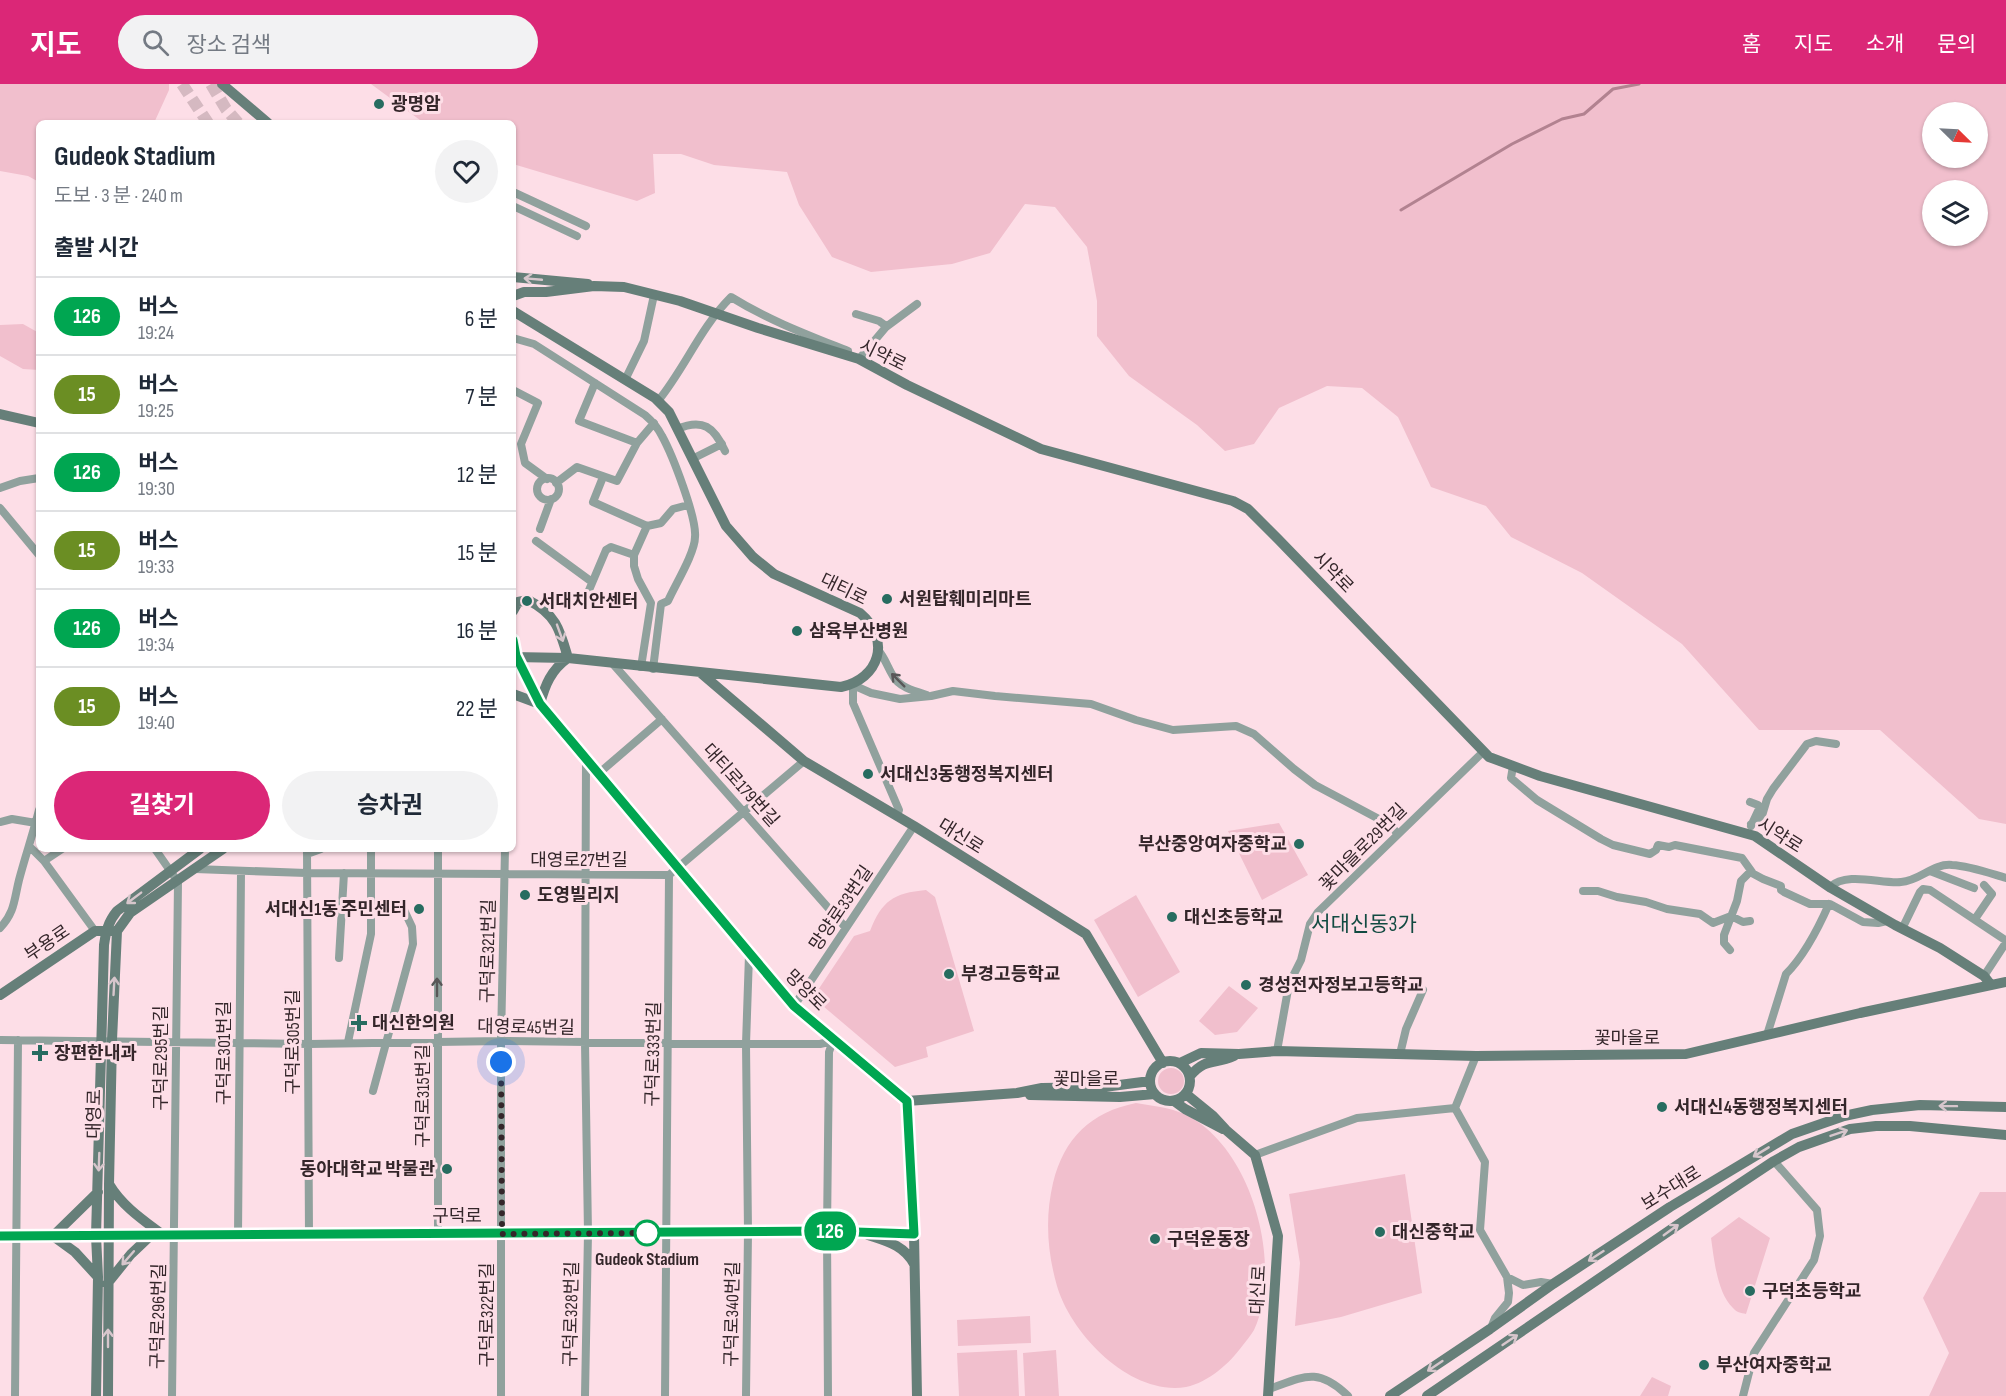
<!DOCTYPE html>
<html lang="ko">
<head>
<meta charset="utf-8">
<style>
	:root { --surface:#fff; --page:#f2f2f3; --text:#1f2937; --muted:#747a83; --line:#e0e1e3; --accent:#db2777 }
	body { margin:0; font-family:"Sofia Sans Condensed","Noto Sans KR",sans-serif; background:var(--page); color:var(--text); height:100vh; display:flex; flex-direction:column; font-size:22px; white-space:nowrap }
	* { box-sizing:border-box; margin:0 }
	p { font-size:20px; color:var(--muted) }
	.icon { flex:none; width:33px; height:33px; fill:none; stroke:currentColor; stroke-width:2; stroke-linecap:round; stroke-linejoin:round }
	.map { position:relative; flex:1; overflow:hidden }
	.sheet { position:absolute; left:36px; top:36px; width:480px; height:732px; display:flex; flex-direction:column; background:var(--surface); border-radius:9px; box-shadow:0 2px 4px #0004 }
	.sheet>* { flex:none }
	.badge { padding:0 12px; border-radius:20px; font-size:21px; line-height:39px }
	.needle { width:39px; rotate:114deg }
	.fabs { position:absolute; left:1922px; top:18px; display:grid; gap:12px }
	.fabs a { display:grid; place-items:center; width:66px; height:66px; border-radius:50%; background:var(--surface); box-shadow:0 2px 4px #0004; font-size:30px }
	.you { position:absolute; width:30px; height:30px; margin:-15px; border:4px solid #fff; border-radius:50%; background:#1a73e8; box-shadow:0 0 0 9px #1a73e833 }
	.map>.badge { position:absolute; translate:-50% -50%; box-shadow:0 0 0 3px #fff }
	h2 { padding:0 18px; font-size:22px; line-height:54px }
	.round { display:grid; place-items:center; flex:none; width:63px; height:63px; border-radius:32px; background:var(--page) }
	.head { display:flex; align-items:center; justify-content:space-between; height:102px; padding:0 18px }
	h1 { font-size:28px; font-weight:700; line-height:45px }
	.button { display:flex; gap:12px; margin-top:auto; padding:12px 18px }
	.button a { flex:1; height:69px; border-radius:36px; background:var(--accent); color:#fff; font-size:24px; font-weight:700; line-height:69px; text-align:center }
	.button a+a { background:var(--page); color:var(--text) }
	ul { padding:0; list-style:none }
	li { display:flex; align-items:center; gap:18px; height:78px; padding:0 18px; border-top:2px solid var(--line) }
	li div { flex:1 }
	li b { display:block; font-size:22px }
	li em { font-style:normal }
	li .badge { min-width:66px; font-weight:700; text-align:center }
	header { display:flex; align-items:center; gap:36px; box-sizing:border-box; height:84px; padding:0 30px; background:var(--accent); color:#fff }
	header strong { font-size:28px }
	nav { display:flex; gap:33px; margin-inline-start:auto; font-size:21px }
	.search { width:420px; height:54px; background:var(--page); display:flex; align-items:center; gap:15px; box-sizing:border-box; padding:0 21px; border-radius:33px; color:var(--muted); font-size:22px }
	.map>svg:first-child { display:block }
	.green { fill:#f1bfcd; fill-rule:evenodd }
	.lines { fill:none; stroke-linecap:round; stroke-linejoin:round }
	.stream { stroke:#b28290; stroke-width:3 }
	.primary-tunnel { stroke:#d5b9c1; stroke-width:12; stroke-dasharray:12 6; stroke-linecap:butt }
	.street { stroke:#90a19d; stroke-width:8 }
	.secondary { stroke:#667f79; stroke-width:10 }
	.primary { stroke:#486760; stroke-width:12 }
	.oneway { stroke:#d7c6cc }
	.oneway2 { stroke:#595758 }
	.line-casing { stroke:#fff; stroke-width:14 }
	.line { stroke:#00a651; stroke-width:9 }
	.walk { stroke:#34262a; stroke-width:6; stroke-dasharray:0 10.8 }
	.poi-dot { fill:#276c60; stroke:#fddee7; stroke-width:2 }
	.stop-dot { fill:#fff; stroke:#00a651; stroke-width:3 }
	.labels { text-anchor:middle; stroke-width:6; stroke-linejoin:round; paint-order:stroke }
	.poi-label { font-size:18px; font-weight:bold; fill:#34262a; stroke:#fddee7; text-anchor:start }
	.street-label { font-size:18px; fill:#34262a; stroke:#fddee7 }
	.stop-label { font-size:18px; font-weight:bold; fill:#34262a; stroke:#fddee7 }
	.quarter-label { font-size:21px; fill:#114a41; stroke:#fddee7 }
</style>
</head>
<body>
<header>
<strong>지도</strong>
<div class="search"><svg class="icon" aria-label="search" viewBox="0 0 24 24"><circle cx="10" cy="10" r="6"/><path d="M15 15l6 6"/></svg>장소 검색</div>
<nav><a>홈</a><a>지도</a><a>소개</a><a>문의</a></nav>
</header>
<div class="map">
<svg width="2006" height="1312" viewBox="0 0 2006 1312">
	<rect width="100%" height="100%" fill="#fddee7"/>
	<path class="green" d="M 0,0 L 169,0 L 169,6 L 154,39 L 39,39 L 39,98 L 28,92 L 0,87 Z
		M 371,0 L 2006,0 L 2006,740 L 1979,735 L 1880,646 L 1759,646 L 1682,560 L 1582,489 L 1511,453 L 1486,422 L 1431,403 L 1398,333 L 1362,304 L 1327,302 L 1279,324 L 1254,360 L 1225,367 L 1197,341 L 1129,292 L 1097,252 L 1097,217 L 1087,163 L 1055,123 L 1025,120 L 990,169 L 952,180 L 871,188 L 832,173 L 799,121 L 787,88 L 714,81 L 681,70 L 653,70 L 655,109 L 637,117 L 513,80 L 513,39 L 424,39 ZM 1932,28 L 1977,28 L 1977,74 L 1932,74 ZM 1932,106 L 1977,106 L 1977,152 L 1932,152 Z
		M 23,240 L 39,249 L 39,286 L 23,285 L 0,272 L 0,241 Z
		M 1279,739 L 1308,791 L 1262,816 L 1228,747 Z
		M 926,806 L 935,813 L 974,947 L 926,963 L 928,973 L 895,983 L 823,922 L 816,909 L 854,852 L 870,847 C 882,817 893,809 926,806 Z
		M 1136,811 L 1180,888 L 1138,913 L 1094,836 Z
		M 1229,902 L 1258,924 L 1237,948 L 1215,951 L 1199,937 Z
		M1158 997a13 13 0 1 1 26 0a13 13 0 1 1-26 0Z
		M 1136,1019 C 1152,1022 1169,1023 1184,1030 C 1252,1061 1284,1182 1254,1246 C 1251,1251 1247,1256 1243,1261 C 1229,1280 1209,1298 1186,1303 C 1130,1312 1071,1250 1057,1202 C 1047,1167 1045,1133 1053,1099 C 1064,1054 1091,1028 1136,1019 Z
		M 1405,1090 L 1422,1209 L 1341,1233 L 1295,1242 L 1300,1179 L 1289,1110 Z
		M 1980,1108 L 2006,1108 L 2006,1312 L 1929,1312 L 1949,1269 L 1923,1214 Z
		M 1739,1133 L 1770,1154 L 1746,1230 C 1741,1229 1736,1228 1733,1224 C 1717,1209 1714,1174 1711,1154 Z
		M 1030,1232 L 1031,1259 L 958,1262 L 957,1236 Z
		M 1017,1266 L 1019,1312 L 959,1312 L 957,1269 Z
		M 1056,1266 L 1059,1312 L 1025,1312 L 1023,1269 Z
		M 1652,1293 L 1671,1302 L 1668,1312 L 1640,1312 Z"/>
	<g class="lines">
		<path class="stream" d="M 1401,126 L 1512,60 L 1562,35 L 1584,30 L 1613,5 L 1639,0"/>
		<path class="primary-tunnel" d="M 182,0 L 208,39
			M 211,0 L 226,25 L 238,39"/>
		<path class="street" d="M 513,108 L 586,142
			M 513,122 L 577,152
			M 856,230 L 879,237 L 886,242
			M 513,254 L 534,260 L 645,331 C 652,337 658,344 662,352 C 672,370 697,434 695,453 C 695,469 675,501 668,517 L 661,520 L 653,585
			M 859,275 L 886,243 L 917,220
			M 625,296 L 644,257 L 654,211
			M 513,306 L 538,319 L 521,360 L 525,379 L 547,395
			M 658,317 C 685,284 700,244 731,213 C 768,236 808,251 848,267
			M 677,345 C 703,334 714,343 725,367
			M 637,359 L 654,339
			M 692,375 L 722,360
			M 603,393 L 593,418 L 647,442 L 634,471 L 634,482 L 638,495 L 651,519 L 641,583
			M537 405a11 11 0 1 1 22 0a11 11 0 1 1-22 0Z
			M 556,399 L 577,383 L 617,397 L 637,359 L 579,337 L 595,299
			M 0,404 L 20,397 L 39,394
			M 0,424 L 39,471
			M 647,442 L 661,439 L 673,425 L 688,421
			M 540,445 L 551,415
			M 536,457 L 592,498
			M 584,518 L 606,466 L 611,463 L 634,471
			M 878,566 C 885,574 887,582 893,592 C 899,603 914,607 927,611
			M 613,580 L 846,844
			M 1513,682 L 1511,694 L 1537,716 L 1601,755 L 1613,761 L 1650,770 L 1656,766 L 1658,761 L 1669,763 L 1675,761 L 1742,774 L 1752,788
			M 598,690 L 662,635
			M 1750,718 L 1758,721 L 1759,725 L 1751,742
			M 897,732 L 899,726 L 853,619 L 853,601 L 871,609 L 900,615 L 931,612 L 953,607 L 995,612 L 1091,620 L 1136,636 L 1173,646 L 1236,642 L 1254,650 L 1294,685 L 1315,701 L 1392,742 L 1397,750
			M 0,738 L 12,735 L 36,739
			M 1751,740 L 1761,735 L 1767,715 L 1773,705 L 1807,660 L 1816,657 L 1836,660
			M 30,763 L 44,777 L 95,847
			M 155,765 L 178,798 L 172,1312
			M 307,765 L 309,1151
			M 307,770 L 321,765
			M 44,777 L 62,765
			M 195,785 L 306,789 L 669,791 L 804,677
			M 1930,787 L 1974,804
			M 1830,803 C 1847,787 1881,800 1901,798 C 1920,797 1933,779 1952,781 C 1970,782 1989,789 2006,794
			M 1583,807 L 1598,807 L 1617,813 L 1646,818 L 1667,825 L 1700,830 L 1713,839 L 1731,832 L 1743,838 L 1750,837
			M 1975,835 L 1992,810 L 1984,801
			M 0,844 C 15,828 14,816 19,796 C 25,773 33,750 39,726
			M 1902,845 L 1920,808 L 1923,805 L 1930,806 L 2005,856 L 2005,860 L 1984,892
			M 1730,866 L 1724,859 L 1724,851 L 1737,817 L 1741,797 L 1750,788 L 1763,795 L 1781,802 L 1781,806 L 1784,808 L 1810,820 L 1830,820 L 1863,838 L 1878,839 L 1887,837
			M 339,874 L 344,789
			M 794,922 L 914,742
			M 1767,951 L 1786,890 C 1805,871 1818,845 1829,820
			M 0,956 L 309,960 L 501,957 L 746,960 L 820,960 L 833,957 L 829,968 L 827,1147 L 828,1312
			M 348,958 L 371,850 L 371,765
			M 1277,967 L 1289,900 L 1301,876 L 1310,840 L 1318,828 L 1483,668
			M 1400,970 L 1406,945 L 1423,906
			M 373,1007 L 413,860 L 412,843 L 404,826
			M 1455,1024 L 1485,1078 L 1480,1146 L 1507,1193 L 1509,1209 L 1508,1218 L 1495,1234 L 1491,1244
			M 1455,1024 L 1476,972
			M 1255,1071 L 1357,1034 L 1455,1024
			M 438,1150 L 438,765
			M 238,1151 L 241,788
			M 1507,1193 L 1523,1201 L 1541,1198 L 1553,1200
			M 1269,1305 C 1305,1292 1318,1283 1348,1312
			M 15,1312 L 18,956
			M 501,1312 L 501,957 L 505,765
			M 585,1312 L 588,1149 L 585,959 L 586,676
			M 665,1312 L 669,791
			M 746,1312 L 748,1148 L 746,960 L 749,871
			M 1743,1312 L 1754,1269 L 1814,1176 L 1820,1152 L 1817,1126 L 1774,1077"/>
		<path class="secondary" d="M 222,0 L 268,39
			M 513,193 L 588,200
			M 513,212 L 524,208 L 546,208 L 594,202 L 624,203 L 680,217 L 758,244 L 859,275 L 907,301 L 1041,365 L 1233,417 L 1248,425 L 1278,455 L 1489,673 L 1540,692 L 1755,752 L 1831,804 L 1895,841 L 1940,864 L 1984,892 L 1991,901
			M 513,227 L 655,314 L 669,328 L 726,442 L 753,473 L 774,490 L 860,529 C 892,556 879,595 841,603 L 568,574 L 513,573
			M 0,330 L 39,339
			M 513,527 L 518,518 L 528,516 C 556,530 560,546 568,574 C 551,586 545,601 540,620 L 513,610
			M 702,590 L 804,677 L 914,742 L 1086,850 L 1163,979
			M 0,911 L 95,847 L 112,847
			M1150 997a20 20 0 1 1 40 0a20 20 0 1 1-40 0Z
			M 1180,979 L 1201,969 L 1239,970 L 1277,967 L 1476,972 L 1686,970 L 1860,929 L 2006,898
			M 1190,992 C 1206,973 1214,981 1234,972
			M 1186,1010 L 1213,1032 L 1226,1046 L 1255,1071 L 1278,1152 L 1268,1312
			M 1030,1011 L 1120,1013 L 1155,1010
			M 907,1017 L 1017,1009 L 1042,1004 L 1104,1003 L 1150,997
			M 1174,1017 L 1185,1025 L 1223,1045
			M 109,1100 C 122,1122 143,1136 163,1151
			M 98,1108 L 53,1152 L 75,1168 L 98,1193
			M 914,1150 L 917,1312
			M 868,1151 C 886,1157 904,1161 914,1180
			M 107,1200 L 131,1170 L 151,1151
			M 96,1312 L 98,1193 L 96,1152 L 104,861 C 106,847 108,838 117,827 L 200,765
			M 108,1312 L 109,1100 L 112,956 L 117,847 L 130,829 L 223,765
			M 1390,1312 L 1490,1245 L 1553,1200 L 1670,1123 L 1792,1050 L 1844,1032 L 1872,1026 L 1920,1021 L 2006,1023
			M 1427,1312 L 1682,1138 L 1774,1077 L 1799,1063 L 1850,1045 L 1876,1042 L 1910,1042 L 2006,1051"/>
		<path class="primary" d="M 0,1152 L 827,1147 L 914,1150 L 907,1017 L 794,922 L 540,620 L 516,572 L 513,556"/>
	</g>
	<defs><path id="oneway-shaft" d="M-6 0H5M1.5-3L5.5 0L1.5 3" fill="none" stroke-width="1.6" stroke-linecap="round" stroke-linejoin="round" transform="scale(1.5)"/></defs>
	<g class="oneway">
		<use href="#oneway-shaft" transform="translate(533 195) rotate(-175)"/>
		<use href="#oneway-shaft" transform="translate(560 549) rotate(70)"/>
		<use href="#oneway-shaft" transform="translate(134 814) rotate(143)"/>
		<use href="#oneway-shaft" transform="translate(114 902) rotate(-87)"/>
		<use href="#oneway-shaft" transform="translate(1948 1022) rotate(-179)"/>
		<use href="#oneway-shaft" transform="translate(1839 1049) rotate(-19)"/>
		<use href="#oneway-shaft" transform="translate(1761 1068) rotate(149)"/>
		<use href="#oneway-shaft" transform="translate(99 1078) rotate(92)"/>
		<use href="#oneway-shaft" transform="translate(1671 1146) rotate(-36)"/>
		<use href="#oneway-shaft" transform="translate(1596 1172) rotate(147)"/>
		<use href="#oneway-shaft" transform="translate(128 1174) rotate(131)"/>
		<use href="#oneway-shaft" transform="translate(108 1254) rotate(-90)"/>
		<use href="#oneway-shaft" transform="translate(1510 1256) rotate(-34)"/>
		<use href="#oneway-shaft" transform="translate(1435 1282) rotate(146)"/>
	</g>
	<g class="oneway2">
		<use href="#oneway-shaft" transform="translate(898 596) rotate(-135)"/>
		<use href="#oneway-shaft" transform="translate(437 903) rotate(-90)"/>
	</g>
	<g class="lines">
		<g class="line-casing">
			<path id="line" d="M 0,1152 L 827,1147 L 914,1150 L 907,1017 L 794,922 L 540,620 L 516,572 L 513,556"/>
		</g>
		<use href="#line" class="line"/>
		<path class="walk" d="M 501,978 L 502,1150 L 647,1149"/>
	</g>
	<g class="poi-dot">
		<circle cx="379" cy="20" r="6"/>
		<circle cx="887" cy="515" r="6"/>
		<circle cx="527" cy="517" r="6"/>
		<circle cx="797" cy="547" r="6"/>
		<circle cx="868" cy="690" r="6"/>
		<circle cx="1299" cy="760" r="6"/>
		<circle cx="525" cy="811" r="6"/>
		<circle cx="419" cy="825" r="6"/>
		<circle cx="1172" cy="833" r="6"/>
		<circle cx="949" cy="890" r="6"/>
		<circle cx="1246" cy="901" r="6"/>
		<path d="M356 930h6v6h6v6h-6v6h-6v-6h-6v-6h6z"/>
		<path d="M37 960h6v6h6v6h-6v6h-6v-6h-6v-6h6z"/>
		<circle cx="1662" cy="1023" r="6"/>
		<circle cx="447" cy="1085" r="6"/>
		<circle cx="1380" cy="1148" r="6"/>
		<circle cx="1155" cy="1155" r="6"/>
		<circle cx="1750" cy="1207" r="6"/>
		<circle cx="1704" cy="1281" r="6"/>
	</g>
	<circle class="stop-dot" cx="647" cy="1149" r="12"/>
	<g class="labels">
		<g class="poi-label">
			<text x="391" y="26">광명암</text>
			<text x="899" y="521">서원탑훼미리마트</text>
			<text x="539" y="523">서대치안센터</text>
			<text x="809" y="553">삼육부산병원</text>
			<text x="880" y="696">서대신3동행정복지센터</text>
			<text x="1287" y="766" text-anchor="end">부산중앙여자중학교</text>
			<text x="537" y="817">도영빌리지</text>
			<text x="407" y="831" text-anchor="end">서대신1동 주민센터</text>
			<text x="1184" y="839">대신초등학교</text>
			<text x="961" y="896">부경고등학교</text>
			<text x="1258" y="907">경성전자정보고등학교</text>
			<text x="372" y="945">대신한의원</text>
			<text x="54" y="975">장편한내과</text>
			<text x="1674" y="1029">서대신4동행정복지센터</text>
			<text x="435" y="1091" text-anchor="end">동아대학교 박물관</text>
			<text x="1392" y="1154">대신중학교</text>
			<text x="1167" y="1161">구덕운동장</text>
			<text x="1762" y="1213">구덕초등학교</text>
			<text x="1716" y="1287">부산여자중학교</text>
		</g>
		<g class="street-label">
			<text transform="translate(883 271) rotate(26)" y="6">시약로</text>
			<text transform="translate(1333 488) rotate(46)" y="6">시약로</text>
			<text transform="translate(844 505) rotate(26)" y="6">대티로</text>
			<text transform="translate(741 701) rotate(48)" y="6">대티로179번길</text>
			<text transform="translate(1780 751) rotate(32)" y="6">시약로</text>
			<text transform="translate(961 752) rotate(32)" y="6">대신로</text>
			<text transform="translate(1363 763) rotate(-45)" y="6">꽃마을로29번길</text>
			<text x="579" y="782">대영로27번길</text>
			<text transform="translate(841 824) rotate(-56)" y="6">망양로33번길</text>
			<text transform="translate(47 859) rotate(-34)" y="6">부용로</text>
			<text transform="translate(488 867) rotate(-89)" y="6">구덕로321번길</text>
			<text transform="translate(806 906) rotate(45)" y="6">망양로</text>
			<text transform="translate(526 943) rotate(1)" y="6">대영로45번길</text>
			<text x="1627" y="960">꽃마을로</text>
			<text transform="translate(293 958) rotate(-90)" y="6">구덕로305번길</text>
			<text transform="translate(224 969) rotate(-90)" y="6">구덕로301번길</text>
			<text transform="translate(653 970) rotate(-89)" y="6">구덕로333번길</text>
			<text transform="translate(161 974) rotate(-90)" y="6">구덕로295번길</text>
			<text x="1086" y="1001">꽃마을로</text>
			<text transform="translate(423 1012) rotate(-90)" y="6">구덕로315번길</text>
			<text transform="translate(94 1030) rotate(-89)" y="6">대영로</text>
			<text transform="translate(1671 1104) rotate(-32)" y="6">보수대로</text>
			<text x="457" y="1138">구덕로</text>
			<text transform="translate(1258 1206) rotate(-87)" y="6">대신로</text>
			<text transform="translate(571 1230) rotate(-89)" y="6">구덕로328번길</text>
			<text transform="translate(732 1230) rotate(-89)" y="6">구덕로340번길</text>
			<text transform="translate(487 1231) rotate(-90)" y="6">구덕로322번길</text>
			<text transform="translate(158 1232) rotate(-89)" y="6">구덕로296번길</text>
		</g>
		<g class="stop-label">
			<text x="647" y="1181">Gudeok Stadium</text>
		</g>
		<g class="quarter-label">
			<text x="1364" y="847">서대신동3가</text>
		</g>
	</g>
</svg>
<div class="fabs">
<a><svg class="needle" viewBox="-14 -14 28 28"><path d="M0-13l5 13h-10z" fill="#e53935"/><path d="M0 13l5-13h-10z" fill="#747a83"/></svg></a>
<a><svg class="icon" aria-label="layers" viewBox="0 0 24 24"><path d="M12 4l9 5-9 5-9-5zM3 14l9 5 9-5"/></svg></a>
</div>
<div class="you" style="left:501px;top:978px"></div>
<b class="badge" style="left:830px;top:1147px;background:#00a651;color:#fff">126</b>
<section class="sheet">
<div class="head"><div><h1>Gudeok Stadium</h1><p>도보 · 3 분 · 240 m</p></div><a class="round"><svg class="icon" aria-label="heart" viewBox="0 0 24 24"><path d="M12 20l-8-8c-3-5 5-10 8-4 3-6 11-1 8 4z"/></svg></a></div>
<h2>출발 시간</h2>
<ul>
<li><span class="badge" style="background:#00a651;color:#fff">126</span><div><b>버스</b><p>19:24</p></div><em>6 분</em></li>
<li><span class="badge" style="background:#6b8e23;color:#fff">15</span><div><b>버스</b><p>19:25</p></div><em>7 분</em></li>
<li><span class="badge" style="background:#00a651;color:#fff">126</span><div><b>버스</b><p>19:30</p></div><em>12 분</em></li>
<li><span class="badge" style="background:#6b8e23;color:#fff">15</span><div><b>버스</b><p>19:33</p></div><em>15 분</em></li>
<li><span class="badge" style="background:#00a651;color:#fff">126</span><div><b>버스</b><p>19:34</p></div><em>16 분</em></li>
<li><span class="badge" style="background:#6b8e23;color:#fff">15</span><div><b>버스</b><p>19:40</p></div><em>22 분</em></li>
</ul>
<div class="button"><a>길찾기</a><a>승차권</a></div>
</section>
</div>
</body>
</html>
